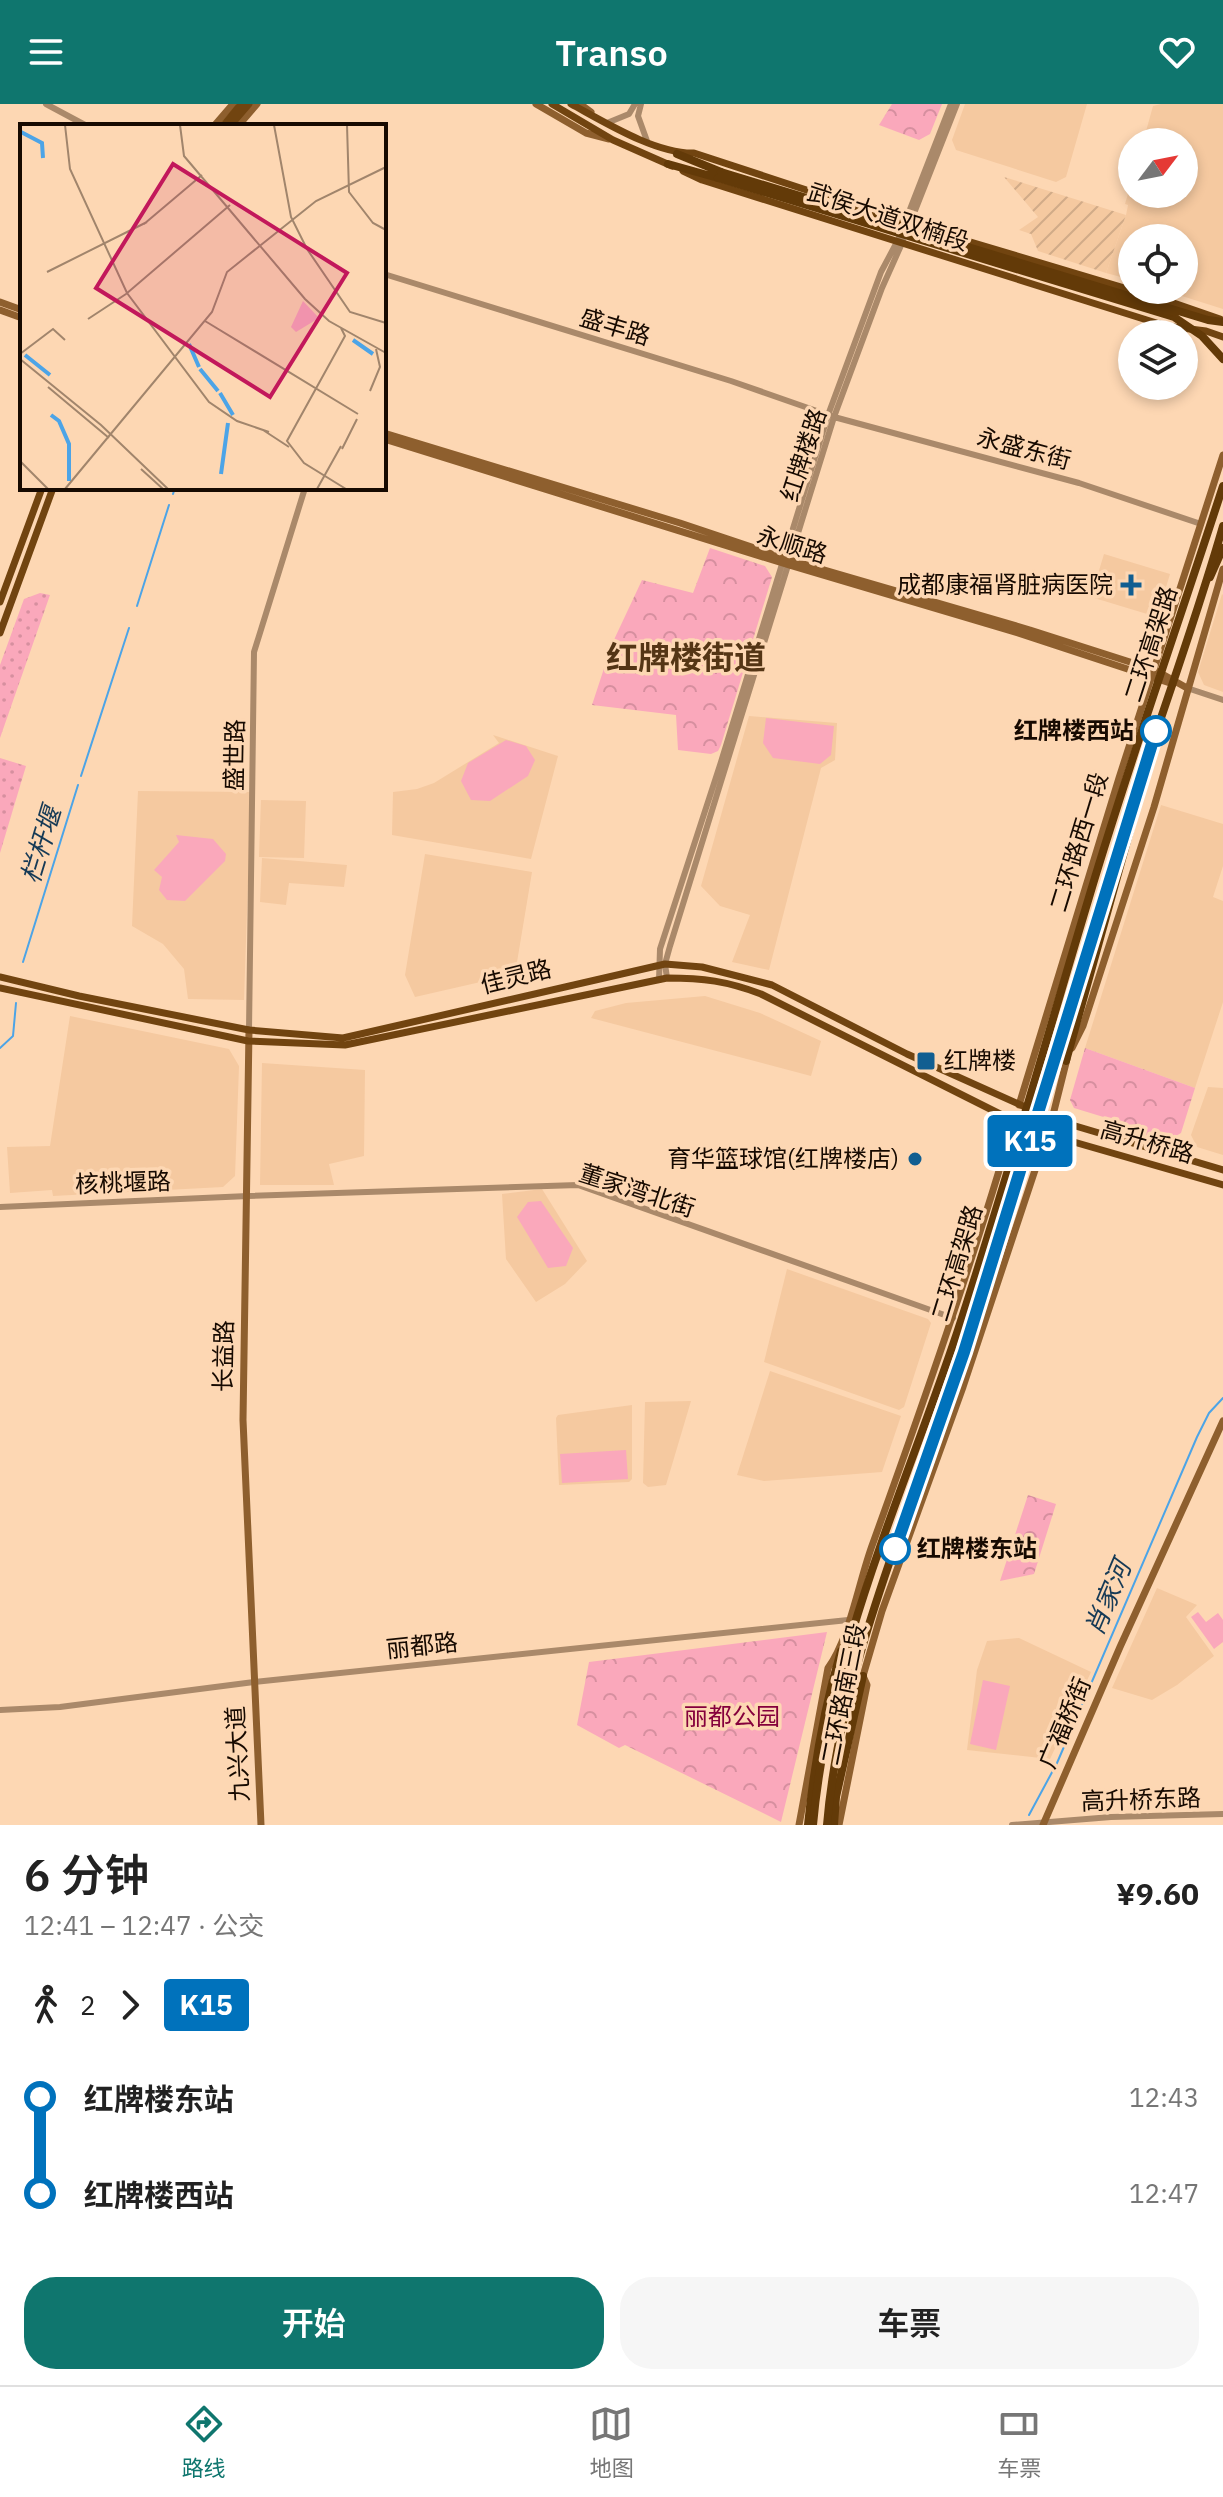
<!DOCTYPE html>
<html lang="zh">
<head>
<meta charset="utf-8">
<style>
	:root { --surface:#fff; --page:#f6f6f6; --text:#222; --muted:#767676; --line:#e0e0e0; --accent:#0f766e }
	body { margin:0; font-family:"IBM Plex Sans","Noto Sans SC",sans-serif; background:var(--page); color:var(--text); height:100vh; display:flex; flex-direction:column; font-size:30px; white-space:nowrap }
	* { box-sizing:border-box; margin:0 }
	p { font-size:26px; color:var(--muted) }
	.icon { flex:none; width:44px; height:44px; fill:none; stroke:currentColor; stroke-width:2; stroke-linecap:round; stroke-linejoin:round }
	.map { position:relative; height:1721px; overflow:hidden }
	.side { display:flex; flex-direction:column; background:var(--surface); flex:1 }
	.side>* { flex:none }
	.badge { padding:0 16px; border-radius:6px; font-size:28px; line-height:52px }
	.needle { width:52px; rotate:58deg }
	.buttons { position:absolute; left:1118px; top:24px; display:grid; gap:16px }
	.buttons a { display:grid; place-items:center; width:80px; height:80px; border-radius:50%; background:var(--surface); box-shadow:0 4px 12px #0003; font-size:40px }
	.map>.badge { position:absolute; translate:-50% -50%; box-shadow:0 0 0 4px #fff }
	.legs { display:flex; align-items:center; gap:12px; height:88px; padding:0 24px; font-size:26px }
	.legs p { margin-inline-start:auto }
	.head { display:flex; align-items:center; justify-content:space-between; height:136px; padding:0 24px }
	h1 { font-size:44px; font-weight:600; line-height:60px }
	.cta { display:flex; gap:16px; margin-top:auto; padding:16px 24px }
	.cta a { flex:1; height:92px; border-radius:32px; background:var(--accent); color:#fff; font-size:32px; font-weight:600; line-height:92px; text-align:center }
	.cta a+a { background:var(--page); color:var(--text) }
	ul { padding:0 24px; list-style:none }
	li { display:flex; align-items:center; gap:28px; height:96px; font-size:30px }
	li i { display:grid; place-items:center; width:12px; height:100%; margin:0 10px; background:currentColor }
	li i::after { content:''; width:20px; height:20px; margin:-10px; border:6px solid; border-radius:50%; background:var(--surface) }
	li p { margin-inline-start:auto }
	li:first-child i { background:linear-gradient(#0000 50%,currentColor 0) }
	li:last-child i { background:linear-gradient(currentColor 50%,#0000 0) }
	header { display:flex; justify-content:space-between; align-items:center; height:104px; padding:0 24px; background:var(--accent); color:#fff; font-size:36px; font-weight:600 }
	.tabs { display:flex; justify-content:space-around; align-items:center; height:112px; border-top:2px solid var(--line); background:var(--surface); font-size:22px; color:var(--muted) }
	.tabs a { display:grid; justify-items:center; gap:4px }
	.tabs .current { color:var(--accent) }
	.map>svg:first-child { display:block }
	.built { fill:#f5c9a0 }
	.industrial { fill:url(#industrial-furrows) }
	.grass { fill:url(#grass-dots) }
	.forest { fill:url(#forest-crowns) }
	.pitch { fill:#faa8bb }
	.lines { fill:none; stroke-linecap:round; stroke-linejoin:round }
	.stream { stroke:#4ca4e7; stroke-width:2 }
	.tertiary { stroke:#aa896a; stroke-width:6 }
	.secondary { stroke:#8e5f2e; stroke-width:7 }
	.primary { stroke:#714410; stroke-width:7 }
	.trunk { stroke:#633a08; stroke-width:8 }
	.trunk-bridge { stroke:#633a08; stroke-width:8 }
	.line-1-casing { stroke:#fff; stroke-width:18 }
	.line-1 { stroke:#0072bc; stroke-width:12 }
	.poi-dot { fill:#115e91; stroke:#fdd7b3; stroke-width:3 }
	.stop-1-dot { fill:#fff; stroke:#0072bc; stroke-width:4 }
	.labels { text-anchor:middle; stroke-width:7; stroke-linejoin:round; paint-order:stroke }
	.street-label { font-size:24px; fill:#170a01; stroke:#fdd7b3 }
	.poi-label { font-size:24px; fill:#170a01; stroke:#fdd7b3; text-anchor:end }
	.stop-label { font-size:24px; font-weight:bold; fill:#170a01; stroke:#fdd7b3; text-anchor:end }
	.park-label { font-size:24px; fill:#85003c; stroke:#fdd7b3 }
	.water-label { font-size:26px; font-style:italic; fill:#163a56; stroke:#fdd7b3 }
	.district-label { font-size:32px; font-weight:bold; fill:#543515; stroke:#fdd7b3 }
	.inset-river { fill:none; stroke:#4ca4e7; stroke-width:4 }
	.inset-road { fill:none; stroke:#a1856c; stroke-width:2 }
	.view { fill:#c2185b; fill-opacity:0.15; stroke:#c2185b; stroke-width:4 }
	.inset-edge { fill:none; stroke:#170a01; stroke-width:4 }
</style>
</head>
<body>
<header><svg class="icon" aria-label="menu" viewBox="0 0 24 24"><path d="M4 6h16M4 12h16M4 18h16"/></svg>Transo<svg class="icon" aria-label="heart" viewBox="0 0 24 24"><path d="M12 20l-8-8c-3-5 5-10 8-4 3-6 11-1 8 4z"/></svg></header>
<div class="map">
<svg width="1223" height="1721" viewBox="0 0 1223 1721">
	<defs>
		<pattern id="industrial-furrows" width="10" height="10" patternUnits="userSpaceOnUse" patternTransform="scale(2)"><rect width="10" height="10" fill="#f5c9a0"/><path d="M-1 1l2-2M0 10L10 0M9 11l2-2" fill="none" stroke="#d1ab88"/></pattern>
		<pattern id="grass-dots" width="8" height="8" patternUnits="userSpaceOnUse" patternTransform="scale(2)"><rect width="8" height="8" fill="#faa8bb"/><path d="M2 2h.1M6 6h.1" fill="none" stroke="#d68f9f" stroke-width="1.8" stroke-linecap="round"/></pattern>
		<pattern id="forest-crowns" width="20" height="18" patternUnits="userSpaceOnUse" patternTransform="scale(2)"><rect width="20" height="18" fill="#faa8bb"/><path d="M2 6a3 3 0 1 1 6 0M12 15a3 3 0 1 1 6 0" fill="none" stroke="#d68f9f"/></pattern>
	</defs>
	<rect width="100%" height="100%" fill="#fdd7b3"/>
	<path class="built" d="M 965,0 L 1087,0 L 1066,73 L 1056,78 L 956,46 L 952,36 Z
		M 1161,0 L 1223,0 L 1223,205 L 1163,186 L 1184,186 L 1184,134 L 1132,134 L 1132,176 L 1106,169 L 1126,111 L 1128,101 L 1125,100 L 1132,76 L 1132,90 L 1184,90 L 1184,38 L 1143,38 L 1153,2 Z
		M 1104,450 L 1170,470 L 1157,513 L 1091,493 Z
		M 1222,490 L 1223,491 L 1223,588 L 1204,581 L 1198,568 Z
		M 749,612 L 837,619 L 835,656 L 821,664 L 769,866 L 732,858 L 750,811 L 720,802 L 701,782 Z
		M 493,631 L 558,652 L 531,755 L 392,731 L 393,688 L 417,685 L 434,679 L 499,639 Z
		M 138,687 L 251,688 L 244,896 L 188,895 L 184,865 L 163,840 L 132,822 Z
		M 261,696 L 306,697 L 304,754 L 259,753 Z
		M 1161,701 L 1223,720 L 1223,762 L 1213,793 L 1223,797 L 1223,898 L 1195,984 L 1085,944 Z
		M 425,750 L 532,768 L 515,870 L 415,893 L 405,871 Z
		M 262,754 L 347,761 L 344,783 L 289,779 L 286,801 L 260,798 Z
		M 705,892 L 760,909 L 821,937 L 811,972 L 591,914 L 595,907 L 626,899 Z
		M 70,912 L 229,945 L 239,962 L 235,1072 L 223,1083 L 53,1092 L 52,1086 L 10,1089 L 7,1043 L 50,1042 Z
		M 262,959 L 365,966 L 364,1052 L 329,1060 L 334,1081 L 260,1081 Z
		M 1208,983 L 1223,984 L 1223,1051 L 1197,1043 L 1191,1031 Z
		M 542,1085 L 587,1157 L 565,1180 L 536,1198 L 506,1155 L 502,1090 Z
		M 787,1165 L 928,1215 L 931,1219 L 904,1303 L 899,1306 L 764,1258 Z
		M 770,1267 L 901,1312 L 882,1368 L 764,1377 L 737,1371 Z
		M 691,1297 L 666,1381 L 648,1383 L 643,1379 L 645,1298 Z
		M 632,1301 L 632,1375 L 629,1378 L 559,1381 L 556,1314 L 558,1311 Z
		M 1157,1484 L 1197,1501 L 1186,1513 L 1214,1552 L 1177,1581 L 1152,1596 L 1112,1584 Z
		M 1019,1534 L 1091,1568 L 1050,1655 L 967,1646 L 977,1566 L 987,1537 Z"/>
	<path class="industrial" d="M 1004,73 L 1126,111 L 1106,169 L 1038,147 L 1031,130 L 1019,126 L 1038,113 Z"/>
	<path class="grass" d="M 40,489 L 50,491 L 0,634 L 0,561 L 24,495 Z
		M 0,654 L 26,662 L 0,749 Z"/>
	<path class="forest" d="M 892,0 L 942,0 L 930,30 L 919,36 L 879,21 Z
		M 710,444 L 765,462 L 772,473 L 721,641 L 718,647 L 711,650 L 678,646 L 676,611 L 592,601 L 612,540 L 642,476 L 693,489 Z
		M 1085,944 L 1195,984 L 1181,1029 L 1169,1036 L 1152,1034 L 1110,1015 L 1074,1004 L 1070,996 Z
		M 1028,1391 L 1056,1400 L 1034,1470 L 1000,1477 Z
		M 827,1528 L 781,1718 L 625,1641 L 619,1644 L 577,1621 L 589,1558 Z"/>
	<path class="pitch" d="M 766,614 L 834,622 L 831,651 L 820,660 L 773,654 L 763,639 Z
		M 506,636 L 526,642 L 535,656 L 528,672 L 490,697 L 471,696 L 461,677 L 468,659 Z
		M 176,731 L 213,735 L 226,750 L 225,757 L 185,797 L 167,796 L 159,786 L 162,773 L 154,766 L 179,738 Z
		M 541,1097 L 573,1144 L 566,1162 L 548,1164 L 517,1113 L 528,1098 Z
		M 626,1346 L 628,1375 L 562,1379 L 560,1350 Z
		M 1198,1508 L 1206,1518 L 1218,1509 L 1223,1516 L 1223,1538 L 1214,1545 L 1191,1513 Z
		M 983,1576 L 1010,1582 L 996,1646 L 970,1640 Z"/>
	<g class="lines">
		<path class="stream" d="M 173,390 L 175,384
			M 137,502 L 169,401
			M 81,672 L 129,524
			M 23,858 L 78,681
			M 0,944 L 13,932 L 16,899
			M 1029,1711 L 1057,1659 L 1197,1333 L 1209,1309 L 1223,1294"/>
		<path class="tertiary" d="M 46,0 L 87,22
			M 641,0 L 638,12 L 647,37
			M 607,19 L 629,10 L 635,0
			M 909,122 L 957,0
			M 384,170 L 731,277 L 834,313 L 1079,379 L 1201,420
			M 1187,584 L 1223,596
			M 667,874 L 665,860 L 670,842 L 834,313 L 882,184 L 903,137
			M 659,876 L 660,845 L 721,658 L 828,311 L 881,168 L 898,136 L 951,0
			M 249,926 L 254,548 L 305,384
			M 0,1103 L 248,1092 L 578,1081 L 953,1214
			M 0,1606 L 60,1603 L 254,1578 L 848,1516
			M 1012,1721 L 1111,1713 L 1223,1710"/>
		<path class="secondary" d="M 536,0 L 586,29 L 609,35
			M 580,0 L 591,8
			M 214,22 L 233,0
			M 238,22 L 257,0
			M 0,198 L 22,206
			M 0,206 L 22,214
			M 384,329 L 680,419 L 790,456 L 1030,526 L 1155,566 L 1187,584
			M 384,335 L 789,461 L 1018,529 L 1173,580
			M 249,926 L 243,1316 L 261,1721
			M 1072,944 L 1083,922 L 1154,703 L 1223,465
			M 1019,1001 L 1119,674 L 1223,351
			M 799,1721 L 828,1564 C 850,1534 859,1476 873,1439 C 923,1300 972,1160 1014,1017
			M 839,1721 L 867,1581 L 863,1572 L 882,1507 L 963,1283 L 1052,1015 L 1067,955
			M 1043,1721 L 1120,1543 L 1223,1317"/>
		<path class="primary" d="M 552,0 L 613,36 L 672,62
			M 571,0 C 606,19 656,50 694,49 L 910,120 L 1168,197 L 1220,215
			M 223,22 L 241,0
			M 230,22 L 249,0
			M 683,67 L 702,76 L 1166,222 L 1206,227 L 1223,233
			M 0,498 L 42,384
			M 0,529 L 53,384
			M 0,873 L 79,892 L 249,926 L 343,934 L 665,860 L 702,863 L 772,881 L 907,950 L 1052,1015 L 1223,1066
			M 0,884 L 248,937 L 345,941 L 667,874 C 703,874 727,877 761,890 L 1014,1017 L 1046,1030 L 1223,1081"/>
		<path class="trunk" d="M 677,50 L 721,68
			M 668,60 L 718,74
			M 1210,473 L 1223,444
			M 1066,957 L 1144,676
			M 808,1721 C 814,1662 824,1604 841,1547
			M 834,1721 L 836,1693 L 863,1572"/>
		<path class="trunk-bridge" d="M 721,68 L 1208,216 L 1223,218
			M 718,74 L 1174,213 L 1202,232 L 1223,255
			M 813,1721 C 828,1550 903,1390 957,1229 C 1005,1084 1046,936 1090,790 C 1131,653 1179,518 1223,382
			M 827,1721 C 840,1563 913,1400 963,1250 C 1022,1075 1072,897 1126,721 C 1157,621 1194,523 1223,422"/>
	</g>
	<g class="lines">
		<g class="line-1-casing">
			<path id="line-1" d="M 895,1445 L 964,1248 L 1156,627"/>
		</g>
		<use href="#line-1" class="line-1"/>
	</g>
	<g class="poi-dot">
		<path d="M1127 469h8v8h8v8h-8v8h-8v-8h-8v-8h8z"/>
		<rect x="916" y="947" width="20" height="20" rx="4"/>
		<circle cx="915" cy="1055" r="8"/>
	</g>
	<g class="stop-1-dot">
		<circle cx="1156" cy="627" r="14"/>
		<circle cx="895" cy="1445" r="14"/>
	</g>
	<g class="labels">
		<g class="street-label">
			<text transform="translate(888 113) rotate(18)" y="8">武侯大道双楠段</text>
			<text transform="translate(615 223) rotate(17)" y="8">盛丰路</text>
			<text transform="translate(1024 345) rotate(15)" y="8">永盛东街</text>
			<text transform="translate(804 351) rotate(-72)" y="8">红牌楼路</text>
			<text transform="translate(792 441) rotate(17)" y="8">永顺路</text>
			<text transform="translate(1151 540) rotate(-72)" y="8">二环高架路</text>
			<text transform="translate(235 651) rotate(-89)" y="8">盛世路</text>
			<text transform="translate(1079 738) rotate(-73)" y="8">二环路西一段</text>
			<text transform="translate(516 873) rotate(-14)" y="8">佳灵路</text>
			<text transform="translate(1147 1038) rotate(16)" y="8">高升桥路</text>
			<text transform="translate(123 1079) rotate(-2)" y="8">核桃堰路</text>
			<text transform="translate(637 1087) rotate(18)" y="8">董家湾北街</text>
			<text transform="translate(957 1159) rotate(-73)" y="8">二环高架路</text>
			<text transform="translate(224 1252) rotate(-89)" y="8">长益路</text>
			<text transform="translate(422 1542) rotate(-6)" y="8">丽都路</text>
			<text transform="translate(844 1590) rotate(-79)" y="8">二环路南三段</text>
			<text transform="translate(1065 1619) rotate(-67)" y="8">广福桥街</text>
			<text transform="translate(238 1650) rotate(-93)" y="8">九兴大道</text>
			<text transform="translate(1141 1696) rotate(-2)" y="8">高升桥东路</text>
		</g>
		<g class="poi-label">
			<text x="1113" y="489">成都康福肾脏病医院</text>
			<text x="944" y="965" text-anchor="start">红牌楼</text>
			<text x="899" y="1063">育华篮球馆(红牌楼店)</text>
		</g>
		<g class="stop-label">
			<text x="1134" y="635">红牌楼西站</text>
			<text x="917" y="1453" text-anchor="start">红牌楼东站</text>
		</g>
		<g class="park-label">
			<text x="732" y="1621">丽都公园</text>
		</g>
		<g class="water-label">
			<text transform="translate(41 741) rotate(-73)" y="9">栏杆堰</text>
			<text transform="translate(1108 1494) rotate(-67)" y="9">肖家河</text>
		</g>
		<g class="district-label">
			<text x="686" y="565">红牌楼街道</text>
		</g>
	</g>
	<g transform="translate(20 20)">
		<rect width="366" height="366" fill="#fdd7b3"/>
		<path d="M 283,177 L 299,194 L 276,208 L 271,203 Z" fill="#faa8bb"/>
		<path class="inset-river" d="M 1,8 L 22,19 L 23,34M 333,216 L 353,230M 169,220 L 179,243M 5,231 L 30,251M 180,245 L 198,267M 200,269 L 213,291M 31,291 L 39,297 L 49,320 L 49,357M 201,350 L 208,299"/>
		<path class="inset-road" d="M 45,1 L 50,45 L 107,169 L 189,278 L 217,297 L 249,308M 160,1 L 164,32 L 285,175 L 309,197 L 366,229M 254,1 L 271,93 L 287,125 L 330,188 L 366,199M 327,1 L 329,68 L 353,99 L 366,106M 124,100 L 182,51M 27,148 L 127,98M 68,195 L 106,170 L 210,81M 185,197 L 338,290M 321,204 L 325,212 L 267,317 L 284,339 L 326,365M 0,230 L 33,205 L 45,216M 0,235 L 81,301 L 148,365M 28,263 L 89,314M 350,267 L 360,243 L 356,225M 243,306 L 269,323M 322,325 L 337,295M 0,337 L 28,365M 121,345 L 143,365M 45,365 L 192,188 L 207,148 L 296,77 L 366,43M 297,365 L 321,322"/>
		<path class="view" d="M 153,40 L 327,149 L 250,273 L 76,164 Z"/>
		<rect width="366" height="366" class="inset-edge"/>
	</g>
</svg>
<div class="buttons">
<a><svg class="needle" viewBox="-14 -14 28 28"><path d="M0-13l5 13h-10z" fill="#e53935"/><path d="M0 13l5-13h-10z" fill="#767676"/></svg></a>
<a><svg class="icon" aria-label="locate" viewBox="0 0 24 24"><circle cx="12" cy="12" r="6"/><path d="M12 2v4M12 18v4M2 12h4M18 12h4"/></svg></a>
<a><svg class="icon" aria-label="layers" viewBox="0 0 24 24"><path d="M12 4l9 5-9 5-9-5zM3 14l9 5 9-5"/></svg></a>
</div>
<b class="badge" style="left:1030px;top:1037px;background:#0072bc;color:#fff">K15</b>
</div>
<section class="side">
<div class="head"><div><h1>6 分钟</h1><p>12:41 – 12:47 · 公交</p></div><b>¥9.60</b></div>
<div class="legs"><svg class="icon" aria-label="walk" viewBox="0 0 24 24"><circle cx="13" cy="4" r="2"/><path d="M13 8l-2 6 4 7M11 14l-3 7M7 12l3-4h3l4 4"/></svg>2<svg class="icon" aria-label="forward" viewBox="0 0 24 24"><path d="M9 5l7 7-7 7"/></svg><b class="badge" style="background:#0072bc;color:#fff">K15</b></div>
<ul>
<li><i style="color:#0072bc"></i><b>红牌楼东站</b><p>12:43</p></li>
<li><i style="color:#0072bc"></i><b>红牌楼西站</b><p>12:47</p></li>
</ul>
<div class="cta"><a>开始</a><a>车票</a></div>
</section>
<nav class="tabs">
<a class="current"><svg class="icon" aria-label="directions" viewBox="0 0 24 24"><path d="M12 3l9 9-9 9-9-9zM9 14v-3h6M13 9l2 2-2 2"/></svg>路线</a>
<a><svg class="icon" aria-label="map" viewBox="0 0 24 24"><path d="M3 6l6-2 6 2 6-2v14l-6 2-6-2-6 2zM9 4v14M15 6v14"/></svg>地图</a>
<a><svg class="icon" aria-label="tickets" viewBox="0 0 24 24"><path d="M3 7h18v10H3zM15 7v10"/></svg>车票</a>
</nav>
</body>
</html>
